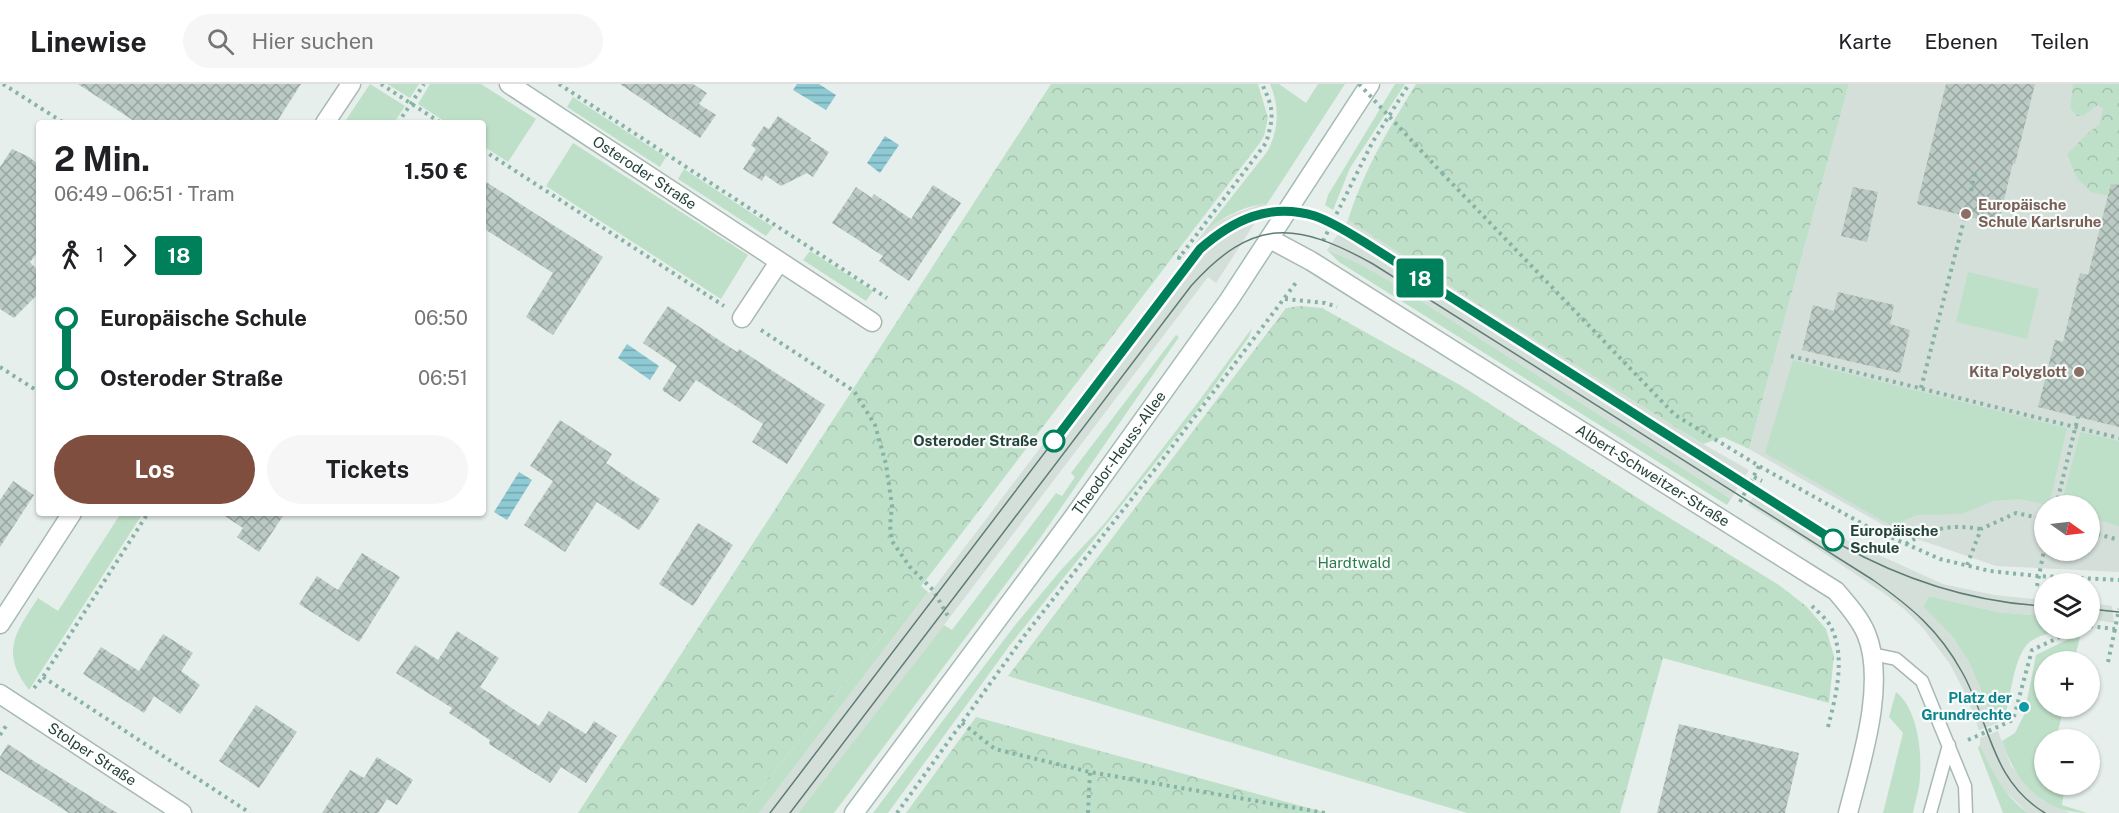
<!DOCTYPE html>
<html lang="de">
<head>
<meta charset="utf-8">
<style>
	:root { --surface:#fff; --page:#f6f6f6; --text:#202124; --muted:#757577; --line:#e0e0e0; --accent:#7f4e3f }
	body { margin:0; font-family:"Public Sans",sans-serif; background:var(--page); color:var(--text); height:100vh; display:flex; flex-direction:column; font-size:22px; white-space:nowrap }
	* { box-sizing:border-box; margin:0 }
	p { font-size:20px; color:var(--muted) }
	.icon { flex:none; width:33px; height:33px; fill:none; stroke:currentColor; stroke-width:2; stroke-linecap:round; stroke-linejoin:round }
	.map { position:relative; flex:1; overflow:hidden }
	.details { position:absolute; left:36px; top:36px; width:450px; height:396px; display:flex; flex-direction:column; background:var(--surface); border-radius:6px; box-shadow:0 2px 4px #0004 }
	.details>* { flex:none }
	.badge { padding:0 12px; border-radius:4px; font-size:21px; line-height:39px }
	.needle { width:39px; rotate:104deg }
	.buttons { position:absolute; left:2034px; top:411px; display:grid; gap:12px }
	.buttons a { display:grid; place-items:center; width:66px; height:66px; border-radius:50%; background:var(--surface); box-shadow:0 2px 4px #0004; font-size:30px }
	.map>.badge { position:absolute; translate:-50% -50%; box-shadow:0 0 0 3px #fff }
	.legs { display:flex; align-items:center; gap:9px; height:66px; padding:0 18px; font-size:20px }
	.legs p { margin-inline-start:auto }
	.headline { display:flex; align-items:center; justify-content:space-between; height:102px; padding:0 18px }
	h1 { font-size:33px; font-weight:700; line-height:45px }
	.button { display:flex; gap:12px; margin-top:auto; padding:12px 18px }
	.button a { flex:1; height:69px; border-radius:36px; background:var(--accent); color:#fff; font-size:24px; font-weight:700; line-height:69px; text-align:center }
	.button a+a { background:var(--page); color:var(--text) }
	ul { padding:0 18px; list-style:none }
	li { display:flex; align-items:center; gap:21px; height:60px; font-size:22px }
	li i { display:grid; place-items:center; width:9px; height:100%; margin:0 8px; background:currentColor }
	li i::after { content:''; width:15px; height:15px; margin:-8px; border:4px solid; border-radius:50%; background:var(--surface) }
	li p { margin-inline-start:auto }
	li:first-child i { background:linear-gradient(#0000 50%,currentColor 0) }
	li:last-child i { background:linear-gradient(currentColor 50%,#0000 0) }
	header { display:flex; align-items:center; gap:36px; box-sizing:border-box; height:84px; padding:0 30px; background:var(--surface); border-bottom:2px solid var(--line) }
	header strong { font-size:28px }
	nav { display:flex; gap:33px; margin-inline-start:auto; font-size:21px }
	.search { width:420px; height:54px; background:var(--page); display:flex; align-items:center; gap:15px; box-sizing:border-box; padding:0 21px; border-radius:33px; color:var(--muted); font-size:22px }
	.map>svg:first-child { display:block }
	.built { fill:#d4dfda; fill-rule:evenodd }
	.green { fill:#bfe0c8 }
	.forest { fill:url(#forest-crowns) }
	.water { fill:url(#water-rules) }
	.building { fill:url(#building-cross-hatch) }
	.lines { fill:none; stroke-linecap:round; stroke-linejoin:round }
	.lane-casing { stroke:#a8b8b2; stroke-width:15 }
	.street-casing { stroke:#a8b8b2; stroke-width:21 }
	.secondary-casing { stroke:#a4bbb3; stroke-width:21 }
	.path { stroke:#86b3a5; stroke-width:4; stroke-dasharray:3 4.5; stroke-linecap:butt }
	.lane { stroke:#fff; stroke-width:12 }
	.street { stroke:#fff; stroke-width:18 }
	.secondary { stroke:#fff; stroke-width:18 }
	.tram { stroke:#5f7d75; stroke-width:1.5 }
	.path-bridge { stroke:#86b3a5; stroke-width:4; stroke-dasharray:3 4.5; stroke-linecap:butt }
	.line-1-casing { stroke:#fff; stroke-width:14 }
	.line-1 { stroke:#00805a; stroke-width:9 }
	.education-dot { fill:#8d6e63; stroke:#f7fbf9; stroke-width:2 }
	.stop-1-dot { fill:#fff; stroke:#00805a; stroke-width:3 }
	.culture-dot { fill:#0f9aa8; stroke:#f7fbf9; stroke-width:2 }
	.labels { text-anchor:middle; stroke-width:4.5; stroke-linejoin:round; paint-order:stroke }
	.street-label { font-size:15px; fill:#24423a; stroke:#f7fbf9 }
	.education-label { font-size:15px; font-weight:bold; fill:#785e54; stroke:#f7fbf9; text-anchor:start }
	.stop-label { font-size:15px; font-weight:bold; fill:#24423a; stroke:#f7fbf9; text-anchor:end }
	.park-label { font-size:15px; fill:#2d7a4b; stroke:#f7fbf9 }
	.culture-label { font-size:15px; font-weight:bold; fill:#0d838f; stroke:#f7fbf9; text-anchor:end }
</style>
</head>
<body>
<header>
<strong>Linewise</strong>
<div class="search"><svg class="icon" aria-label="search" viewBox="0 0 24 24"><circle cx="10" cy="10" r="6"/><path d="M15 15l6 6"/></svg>Hier suchen</div>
<nav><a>Karte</a><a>Ebenen</a><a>Teilen</a></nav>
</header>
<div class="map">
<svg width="2119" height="729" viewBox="0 0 2119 729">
	<defs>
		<pattern id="forest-crowns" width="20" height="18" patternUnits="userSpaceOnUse" patternTransform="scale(1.5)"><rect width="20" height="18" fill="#bfe0c8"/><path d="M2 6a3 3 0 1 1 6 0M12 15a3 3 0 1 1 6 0" fill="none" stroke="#a4c1ad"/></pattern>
		<pattern id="water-rules" width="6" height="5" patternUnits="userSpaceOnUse" patternTransform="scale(1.5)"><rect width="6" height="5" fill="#8ec9d4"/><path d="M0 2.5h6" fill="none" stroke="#74a5ad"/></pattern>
		<pattern id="building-cross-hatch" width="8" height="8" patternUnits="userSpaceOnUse" patternTransform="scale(1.5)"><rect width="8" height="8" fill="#bbcac4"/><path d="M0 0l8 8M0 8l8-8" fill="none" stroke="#98a6a0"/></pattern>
	</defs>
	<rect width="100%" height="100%" fill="#e6efeb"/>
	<path class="built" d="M 1849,0 L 2119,0 L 2119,488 L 1996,482 L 1894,447 L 1749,365 ZM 2044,422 L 2090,422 L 2090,466 L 2044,466 Z
		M 1267,120 L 1216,199 L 1208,193 L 944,541 L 798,729 L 759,729 L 928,508 L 930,509 L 1204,148 L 1213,140 L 1234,130 L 1259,121 Z
		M 1348,136 L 1490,228 L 1703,360 L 1749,386 L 1731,415 L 1390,197 L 1358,179 L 1327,166 Z
		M 1760,402 L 1850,458 L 1943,500 L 1994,511 L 2044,516 L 2044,532 L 1997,528 L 1929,512 L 1923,521 L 1952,552 L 1969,578 L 1995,640 L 1979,646 L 1966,611 L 1950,580 L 1923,544 L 1904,525 L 1885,510 L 1803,455 L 1748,421 Z
		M 2090,519 L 2112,522 L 2114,539 L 2090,535 Z
		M 1998,647 L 2011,682 L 2043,717 L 2070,729 L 2028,729 L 2003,705 L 1993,689 L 1980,661 L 1980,654 Z"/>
	<path class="green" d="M 370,0 L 405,22 L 394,39 L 344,39 Z
		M 387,0 L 419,0 L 410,14 Z
		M 430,0 L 481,0 L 536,35 L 508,78 L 483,62 L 483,39 L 447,39 L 418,20 Z
		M 1270,0 L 1279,0 L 1306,19 L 1318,0 L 1345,0 L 1267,120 C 1245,121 1221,134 1204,148 L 1267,68 C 1279,46 1280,23 1270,0 Z
		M 1395,0 L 1405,0 L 1350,84 L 1333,126 L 1325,121 L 1328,111 Z
		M 573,13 L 666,73 L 660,83 L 567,23 Z
		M 573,59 L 748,171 L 721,215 L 546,102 Z
		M 684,85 L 773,143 L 766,152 L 678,95 Z
		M 1327,166 L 1358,179 L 1390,197 L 1731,415 L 1727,421 L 1339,178 Z
		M 810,167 L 873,207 L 866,217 L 803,176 Z
		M 1968,188 L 2039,205 L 2027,255 L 1956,238 Z
		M 1252,244 L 1249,253 L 1196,328 L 1010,561 L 888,729 L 873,729 L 1016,540 L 1061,486 L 1105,439 L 1199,317 Z
		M 1176,251 L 1179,253 L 1038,457 L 834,729 L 798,729 L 944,541 L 952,546 L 1056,409 L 1062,412 L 1075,393 L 1071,389 Z
		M 1793,276 L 2067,344 L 2049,421 L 2019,415 L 1993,417 L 1962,430 L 1917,431 L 1905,436 L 1895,444 L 1765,369 Z
		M 2082,348 L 2119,357 L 2119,442 L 2090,434 L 2090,422 L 2061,421 L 2080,349 Z
		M 121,429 L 143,429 L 29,606 C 0,569 15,549 38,514 L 58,527 Z
		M 921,502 L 928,508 L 759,729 L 742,729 Z
		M 1929,512 L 1997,528 L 2044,532 L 2044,544 L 2066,545 C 2055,548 2042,550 2031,557 C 2013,570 2011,615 2004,635 L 1995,640 L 1969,578 L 1952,552 L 1923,522 Z
		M 2081,549 L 2074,577 L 2044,578 L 2044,622 L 2064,623 L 2056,655 L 2044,656 L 2044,700 L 2065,702 L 2062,721 L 2087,729 C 2042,729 2015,697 2002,657 L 2015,649 L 2024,631 L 2036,571 Z
		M 1896,608 C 1917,624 1922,666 1920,692 C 1920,704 1915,717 1913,729 L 1883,729 L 1903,649 L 1889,633 Z
		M 1980,661 C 1992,687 2004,712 2028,729 L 2003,729 L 1978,664 Z"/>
	<path class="forest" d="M 1051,0 L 1258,0 L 1268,34 L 1264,52 L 1259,60 L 929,492 L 742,729 L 578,729 Z
		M 1416,0 L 1849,0 L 1749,365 L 1723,353 L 1703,360 L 1490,228 L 1348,136 C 1365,84 1388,46 1416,0 Z
		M 2073,0 L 2119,0 L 2119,114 L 2091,108 L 2077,94 L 2067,70 L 2089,48 L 2099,41 L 2103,25 L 2098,21 L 2084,31 L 2077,32 L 2070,24 Z
		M 1300,222 L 1322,224 L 1460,301 L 1655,425 L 1779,501 L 1806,522 L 1826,545 L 1834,572 L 1829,619 L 1663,574 L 1620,729 L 1467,729 L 1008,592 L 1286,224 Z
		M 976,633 L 1327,729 L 906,729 Z"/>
	<path class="water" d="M 797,0 L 819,0 L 836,11 L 826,26 L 793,6 Z
		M 885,52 L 899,61 L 880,89 L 867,79 Z
		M 627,260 L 659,282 L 650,296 L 618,274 Z
		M 519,388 L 532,396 L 507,436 L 494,428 Z"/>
	<path class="building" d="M 78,0 L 301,0 L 276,39 L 137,39 Z
		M 620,0 L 693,0 L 707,9 L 699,20 L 716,31 L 700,54 Z
		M 1946,0 L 2035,0 L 2015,80 L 2013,79 L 1998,140 L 1917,120 Z
		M 778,32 L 811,54 L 810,56 L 829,68 L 813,93 L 807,89 L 781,102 L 765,91 L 762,97 L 743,85 L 756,65 L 751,61 L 764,42 L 769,45 Z
		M 12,65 L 29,73 L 39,81 L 39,167 L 30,178 L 39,188 L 39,209 L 14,234 L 0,225 L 0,83 Z
		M 483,96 L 603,173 L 553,251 L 526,233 L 553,189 L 483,144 Z
		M 2111,100 L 2119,101 L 2119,343 L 2038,323 L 2055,256 L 2063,258 L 2080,189 L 2088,191 Z
		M 933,101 L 961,119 L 909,197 L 879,177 L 883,172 L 832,139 L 856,103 L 872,114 L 874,110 L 911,135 Z
		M 1853,103 L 1878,108 L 1867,158 L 1841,152 Z
		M 1838,208 L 1894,221 L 1890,240 L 1910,246 L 1900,289 L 1802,266 L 1813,221 L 1834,227 Z
		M 668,222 L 737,268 L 739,265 L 825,321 L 787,380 L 752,358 L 763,340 L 696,296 L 680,318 L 662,306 L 677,282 L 643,259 Z
		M 560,336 L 612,370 L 606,379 L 660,415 L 639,446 L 597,418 L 565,468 L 524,441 L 553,397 L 530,382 Z
		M 13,397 L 34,411 L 0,463 L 0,416 Z
		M 220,429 L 285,429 L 259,468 L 237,453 L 243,444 Z
		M 698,439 L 733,461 L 693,522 L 659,500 Z
		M 362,469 L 400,493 L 359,558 L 299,520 L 317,492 L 338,506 Z
		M 457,547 L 499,574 L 480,603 L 539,642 L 549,627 L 586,650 L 594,637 L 617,652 L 586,699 L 561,683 L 550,699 L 489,660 L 490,656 L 449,629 L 452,624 L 396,589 L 415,561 L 438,576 Z
		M 163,550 L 193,569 L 181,587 L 200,601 L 180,630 L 154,612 L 144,629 L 83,590 L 101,563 L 139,587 Z
		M 256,621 L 297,648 L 259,704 L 219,677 Z
		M 1679,640 L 1799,669 L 1785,729 L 1657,729 Z
		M 8,660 L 29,674 L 117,729 L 69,729 L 44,713 L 0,686 L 0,673 Z
		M 377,673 L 413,696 L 397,721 L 387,715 L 378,729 L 322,729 L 350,686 L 364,694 Z"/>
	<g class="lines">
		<g class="lane-casing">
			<path id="lane" d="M 1872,570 L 1896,575 L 1922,597 L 1965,702 L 1966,729
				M 1930,729 L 1949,661"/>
		</g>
		<g class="street-casing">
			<g id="street">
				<path id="s1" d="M 509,0 L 872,238"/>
				<path d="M 325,39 L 351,0"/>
				<path id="s2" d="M 1270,155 L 1311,177 L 1836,507 C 1847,520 1859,533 1866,549 C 1887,599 1861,678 1848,729"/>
				<path d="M 742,234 L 779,178"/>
				<path d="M 0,540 L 72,429"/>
				<path id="s3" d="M 0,610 L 182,729"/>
			</g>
		</g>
		<g class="secondary-casing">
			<g id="secondary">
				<path id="s4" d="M 854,729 L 1072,435 L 1229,216 L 1370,0"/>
			</g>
		</g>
		<path class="path" d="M 3,0 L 64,39
			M 381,0 L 441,39
			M 559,0 L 887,214
			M 398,39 L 424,0
			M 483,66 L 724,222
			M 1442,89 L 1675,331 L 1759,382 L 1870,444 L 1940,475 L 1990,487 L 2038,492 L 2119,496
			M 1971,107 L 1975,89
			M 1323,157 L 1372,59 L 1409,0
			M 1180,172 L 1179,174 L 1266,59 C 1274,32 1274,25 1262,0
			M 1285,215 L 1325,219 L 1337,223
			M 761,246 L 854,307 L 875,341 L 886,380 L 892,422 L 890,442 L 892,457 L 910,483 L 933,506 L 949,534
			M 1791,272 L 2119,354
			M 0,283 L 39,308
			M 1921,304 L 1965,132
			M 1754,393 L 1762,397
			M 1740,418 L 1759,382
			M 2056,422 L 2078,333
			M 2090,448 L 2119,456
			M 1906,460 C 1931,444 1951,440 1981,445
			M 1967,481 L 1981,445 L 2016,429 L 2044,435
			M 2037,502 L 2044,466
			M 1812,522 C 1818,528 1827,535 1831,543 C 1846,573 1836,612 1828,643
			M 2090,542 L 2115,545 L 2119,525
			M 2108,578 L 2115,545
			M 43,593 L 250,729
			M 34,604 L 43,593 L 148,429
			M 962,639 L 995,665 L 1090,688 L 1325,729
			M 0,651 L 6,642
			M 1968,656 L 2013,636 L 2032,566 L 2079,544
			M 897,729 L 1025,551 L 1156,384 L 1298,196
			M 1088,729 L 1090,688"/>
		<use href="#lane" class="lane"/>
		<use href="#street" class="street"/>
		<use href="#secondary" class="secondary"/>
		<path class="tram" d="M 2090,525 L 2119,528
			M 770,729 L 1200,165 C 1247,124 1288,116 1344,146 L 1604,309 L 1841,461 C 1904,496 1972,518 2044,522
			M 790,729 L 1191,202 C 1253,133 1296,137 1373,180 L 1873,496 C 1911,523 1939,546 1962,588 C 1990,637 1990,696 2045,729"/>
		<path class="path-bridge" d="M 1359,0 L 1442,89"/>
	</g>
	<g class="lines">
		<g class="line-1-casing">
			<path id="line-1" d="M 1054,357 L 1200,165 C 1233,136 1270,118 1315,132 C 1335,139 1354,152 1372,163 L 1833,456"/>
		</g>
		<use href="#line-1" class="line-1"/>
	</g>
	<g class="education-dot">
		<circle cx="1966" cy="130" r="6"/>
		<circle cx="2079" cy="288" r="6"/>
	</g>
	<g class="stop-1-dot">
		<circle cx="1054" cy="357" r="10"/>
		<circle cx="1833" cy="456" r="10"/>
	</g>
	<circle class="culture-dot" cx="2024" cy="623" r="6"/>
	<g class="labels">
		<g class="street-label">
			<text dy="5" stroke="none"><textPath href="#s1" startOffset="162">Osteroder Straße</textPath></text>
			<text dy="5" stroke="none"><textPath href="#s4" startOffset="447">Theodor-Heuss-Allee</textPath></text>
			<text dy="5" stroke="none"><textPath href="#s2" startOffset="450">Albert-Schweitzer-Straße</textPath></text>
			<text dy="5" stroke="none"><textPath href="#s3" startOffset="110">Stolper Straße</textPath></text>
		</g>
		<g class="education-label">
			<text x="1978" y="126">Europäische<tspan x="1978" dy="17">Schule Karlsruhe</tspan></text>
			<text x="2067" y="293" text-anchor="end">Kita Polyglott</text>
		</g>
		<g class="stop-label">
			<text x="1038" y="362">Osteroder Straße</text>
			<text x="1850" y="452" text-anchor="start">Europäische<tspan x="1850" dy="17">Schule</tspan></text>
		</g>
		<g class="park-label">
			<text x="1354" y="484">Hardtwald</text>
		</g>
		<g class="culture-label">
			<text x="2012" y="619">Platz der<tspan x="2012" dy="17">Grundrechte</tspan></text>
		</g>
	</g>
</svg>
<div class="buttons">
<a><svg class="needle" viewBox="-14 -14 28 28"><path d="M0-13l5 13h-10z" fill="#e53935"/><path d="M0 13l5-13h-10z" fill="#757577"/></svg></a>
<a><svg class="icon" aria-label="layers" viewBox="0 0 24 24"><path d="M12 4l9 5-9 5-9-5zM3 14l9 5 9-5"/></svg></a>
<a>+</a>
<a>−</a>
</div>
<b class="badge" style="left:1420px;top:194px;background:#00805a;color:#fff">18</b>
<section class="details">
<div class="headline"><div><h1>2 Min.</h1><p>06:49 – 06:51 · Tram</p></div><b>1.50 €</b></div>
<div class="legs"><svg class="icon" aria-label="walk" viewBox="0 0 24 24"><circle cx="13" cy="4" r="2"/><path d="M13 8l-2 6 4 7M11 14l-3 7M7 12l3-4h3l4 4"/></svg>1<svg class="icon" aria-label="forward" viewBox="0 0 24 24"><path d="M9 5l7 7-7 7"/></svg><b class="badge" style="background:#00805a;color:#fff">18</b></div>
<ul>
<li><i style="color:#00805a"></i><b>Europäische Schule</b><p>06:50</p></li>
<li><i style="color:#00805a"></i><b>Osteroder Straße</b><p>06:51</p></li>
</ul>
<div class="button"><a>Los</a><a>Tickets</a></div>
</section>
</div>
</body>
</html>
